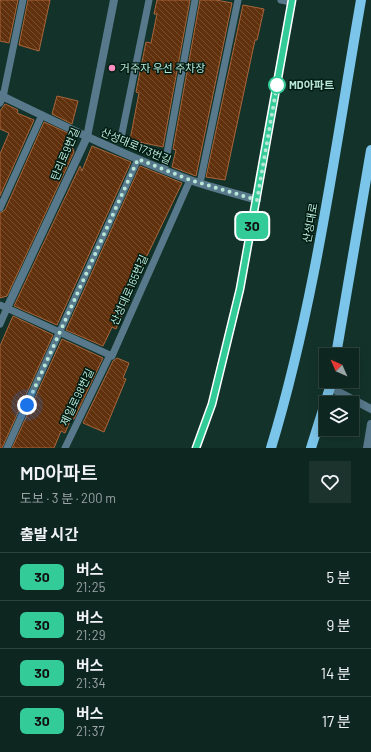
<!DOCTYPE html>
<html lang="ko">
<head>
<meta charset="utf-8">
<style>
	:root { --surface:#0e2620; --page:#1c322d; --text:#f1f3f6; --muted:#9ba5a5; --line:#2e433e }
	body { margin:0; font-family:Barlow,"Noto Sans KR",sans-serif; background:var(--page); color:var(--text); height:100vh; display:flex; flex-direction:column; font-size:15px; white-space:nowrap }
	* { box-sizing:border-box; margin:0 }
	p { font-size:13px; color:var(--muted) }
	.icon { flex:none; width:22px; height:22px; fill:none; stroke:currentColor; stroke-width:2; stroke-linecap:round; stroke-linejoin:round }
	.map { position:relative; height:448px; overflow:hidden }
	.panel { display:flex; flex-direction:column; background:var(--surface); flex:1 }
	.panel>* { flex:none }
	.badge { padding:0 8px; border-radius:6px; font-size:14px; line-height:26px }
	.needle { width:26px; rotate:315deg }
	.buttons { position:absolute; left:319px; top:348px; display:grid; gap:8px }
	.buttons a { display:grid; place-items:center; width:40px; height:40px; border-radius:0px; background:var(--surface); box-shadow:0 2px 10px #0003,0 0 0 1px var(--line); font-size:20px }
	.you { position:absolute; width:20px; height:20px; margin:-10px; border:3px solid #fff; border-radius:50%; background:#1a73e8; box-shadow:0 0 0 6px #1a73e833 }
	.map>.badge { position:absolute; translate:-50% -50%; box-shadow:0 0 0 2px #fff }
	h2 { padding:0 20px; font-size:15px; line-height:36px }
	.round { display:grid; place-items:center; flex:none; width:42px; height:42px; border-radius:0px; background:var(--page) }
	.summary { display:flex; align-items:center; justify-content:space-between; height:68px; padding:0 20px }
	h1 { font-size:19px; font-weight:600; line-height:30px }
	ul { padding:0; list-style:none }
	li { display:flex; align-items:center; gap:12px; height:48px; padding:0 20px; border-top:1px solid var(--line) }
	li div { flex:1 }
	li b { display:block; font-size:15px }
	li em { font-style:normal }
	li .badge { min-width:44px; font-weight:700; text-align:center }
	.map>svg:first-child { display:block }
	.building { fill:url(#building-back-hatch); stroke:#a9653a }
	.lines { fill:none; stroke-linecap:round; stroke-linejoin:round }
	.lane { stroke:#57798b; stroke-width:7 }
	.street { stroke:#57798b; stroke-width:8 }
	.primary { stroke:#7cc5ea; stroke-width:10 }
	.line-casing { stroke:#fff; stroke-width:9 }
	.line { stroke:#3c9; stroke-width:6 }
	.walk { stroke:#b9e7d7; stroke-width:4; stroke-dasharray:0 7.2 }
	.poi-dot { fill:#fc8fc2; stroke:#001b12; stroke-width:1.5 }
	.stop-dot { fill:#fff; stroke:#3c9; stroke-width:2 }
	.labels { text-anchor:middle; stroke-width:3; stroke-linejoin:round; paint-order:stroke }
	.poi-label { font-size:11px; fill:#b9e7d7; stroke:#001b12; text-anchor:start }
	.stop-label { font-size:11px; font-weight:bold; fill:#b9e7d7; stroke:#001b12; text-anchor:start }
	.street-label { font-size:11px; fill:#b9e7d7; stroke:#001b12 }
</style>
</head>
<body>
<div class="map">
<svg width="371" height="448" viewBox="0 0 371 448">
	<defs>
		<pattern id="building-back-hatch" width="6" height="6" patternUnits="userSpaceOnUse"><rect width="6" height="6" fill="#61300d"/><path d="M-1 5l2 2M0 0l6 6M5-1l2 2" fill="none" stroke="#764e30"/></pattern>
	</defs>
	<rect width="100%" height="100%" fill="#13332a"/>
	<path class="building" d="M 0,0 L 18,0 L 9,43 L 0,41 Z
		M 28,0 L 50,0 L 39,51 L 19,45 Z
		M 157,0 L 190,0 L 163,147 L 130,140 L 139,93 L 136,92 L 146,42 L 151,43 L 157,14 L 154,14 Z
		M 200,0 L 216,0 L 232,3 L 196,176 L 172,167 L 176,150 L 173,149 Z
		M 243,5 L 264,9 L 257,40 L 255,40 L 225,180 L 206,177 Z
		M 57,96 L 78,101 L 72,124 L 52,114 Z
		M 5,104 L 18,110 L 17,113 L 34,120 L 0,196 L 0,154 L 9,133 L 0,129 L 0,111 Z
		M 44,122 L 70,134 L 69,138 L 74,152 L 7,296 L 0,298 L 0,213 L 5,210 Z
		M 92,146 L 131,162 L 57,325 L 14,306 L 80,166 L 82,171 Z
		M 140,166 L 182,183 L 144,262 L 116,329 L 112,327 L 103,346 L 66,330 Z
		M 13,316 L 53,335 L 2,448 L 0,448 L 0,346 Z
		M 62,339 L 103,358 L 74,419 L 71,419 L 65,433 L 61,431 L 54,448 L 12,448 Z
		M 117,358 L 129,363 L 123,378 L 126,379 L 104,432 L 83,423 L 113,361 Z"/>
	<g class="lines">
		<path class="lane" d="M 281,0 L 291,2
			M 0,103 L 3,97 L 23,0
			M 121,138 L 149,0
			M 164,170 L 195,0
			M 200,183 L 238,0
			M 0,208 L 42,115
			M 0,305 L 112,356 L 190,180
			M 0,324 L 7,308
			M 7,448 L 138,159
			M 65,448 L 110,355"/>
		<path class="street" d="M 0,95 C 62,125 125,156 190,180 C 212,188 235,193 257,200
			M 7,308 L 87,137 L 114,0
			M 331,388 L 371,409
			M 196,448 L 212,404 L 240,289 L 292,0
			M 367,448 L 371,424"/>
		<path class="primary" d="M 336,355 L 371,150
			M 271,448 C 315,303 335,149 361,0
			M 311,448 L 332,381"/>
	</g>
	<g class="lines">
		<g class="line-casing">
			<path id="line" d="M 196,448 L 212,404 L 240,289 L 292,0"/>
		</g>
		<use href="#line" class="line"/>
		<path class="walk" d="M 27,405 L 138,159 L 190,180 L 257,200 L 277,85"/>
	</g>
	<circle class="poi-dot" cx="112" cy="68" r="4"/>
	<circle class="stop-dot" cx="277" cy="85" r="8"/>
	<g class="labels">
		<g class="poi-label">
			<text x="120" y="72">거주자 우선 주차장</text>
		</g>
		<g class="stop-label">
			<text x="289" y="89">MD아파트</text>
		</g>
		<g class="street-label">
			<text transform="translate(136 146) rotate(23)" y="4">산성대로173번길</text>
			<text transform="translate(65 154) rotate(-67)" y="4">탄리로9번길</text>
			<text transform="translate(310 223) rotate(-80)" y="4">산성대로</text>
			<text transform="translate(129 290) rotate(-66)" y="4">산성대로165번길</text>
			<text transform="translate(77 397) rotate(-64)" y="4">제일로98번길</text>
		</g>
	</g>
</svg>
<div class="buttons">
<a><svg class="needle" viewBox="-14 -14 28 28"><path d="M0-13l5 13h-10z" fill="#e53935"/><path d="M0 13l5-13h-10z" fill="#9ba5a5"/></svg></a>
<a><svg class="icon" aria-label="layers" viewBox="0 0 24 24"><path d="M12 4l9 5-9 5-9-5zM3 14l9 5 9-5"/></svg></a>
</div>
<div class="you" style="left:27px;top:405px"></div>
<b class="badge" style="left:252px;top:226px;background:#3c9;color:#111">30</b>
</div>
<section class="panel">
<div class="summary"><div><h1>MD아파트</h1><p>도보 · 3 분 · 200 m</p></div><a class="round"><svg class="icon" aria-label="heart" viewBox="0 0 24 24"><path d="M12 20l-8-8c-3-5 5-10 8-4 3-6 11-1 8 4z"/></svg></a></div>
<h2>출발 시간</h2>
<ul>
<li><span class="badge" style="background:#3c9;color:#111">30</span><div><b>버스</b><p>21:25</p></div><em>5 분</em></li>
<li><span class="badge" style="background:#3c9;color:#111">30</span><div><b>버스</b><p>21:29</p></div><em>9 분</em></li>
<li><span class="badge" style="background:#3c9;color:#111">30</span><div><b>버스</b><p>21:34</p></div><em>14 분</em></li>
<li><span class="badge" style="background:#3c9;color:#111">30</span><div><b>버스</b><p>21:37</p></div><em>17 분</em></li>
</ul>
</section>
</body>
</html>
